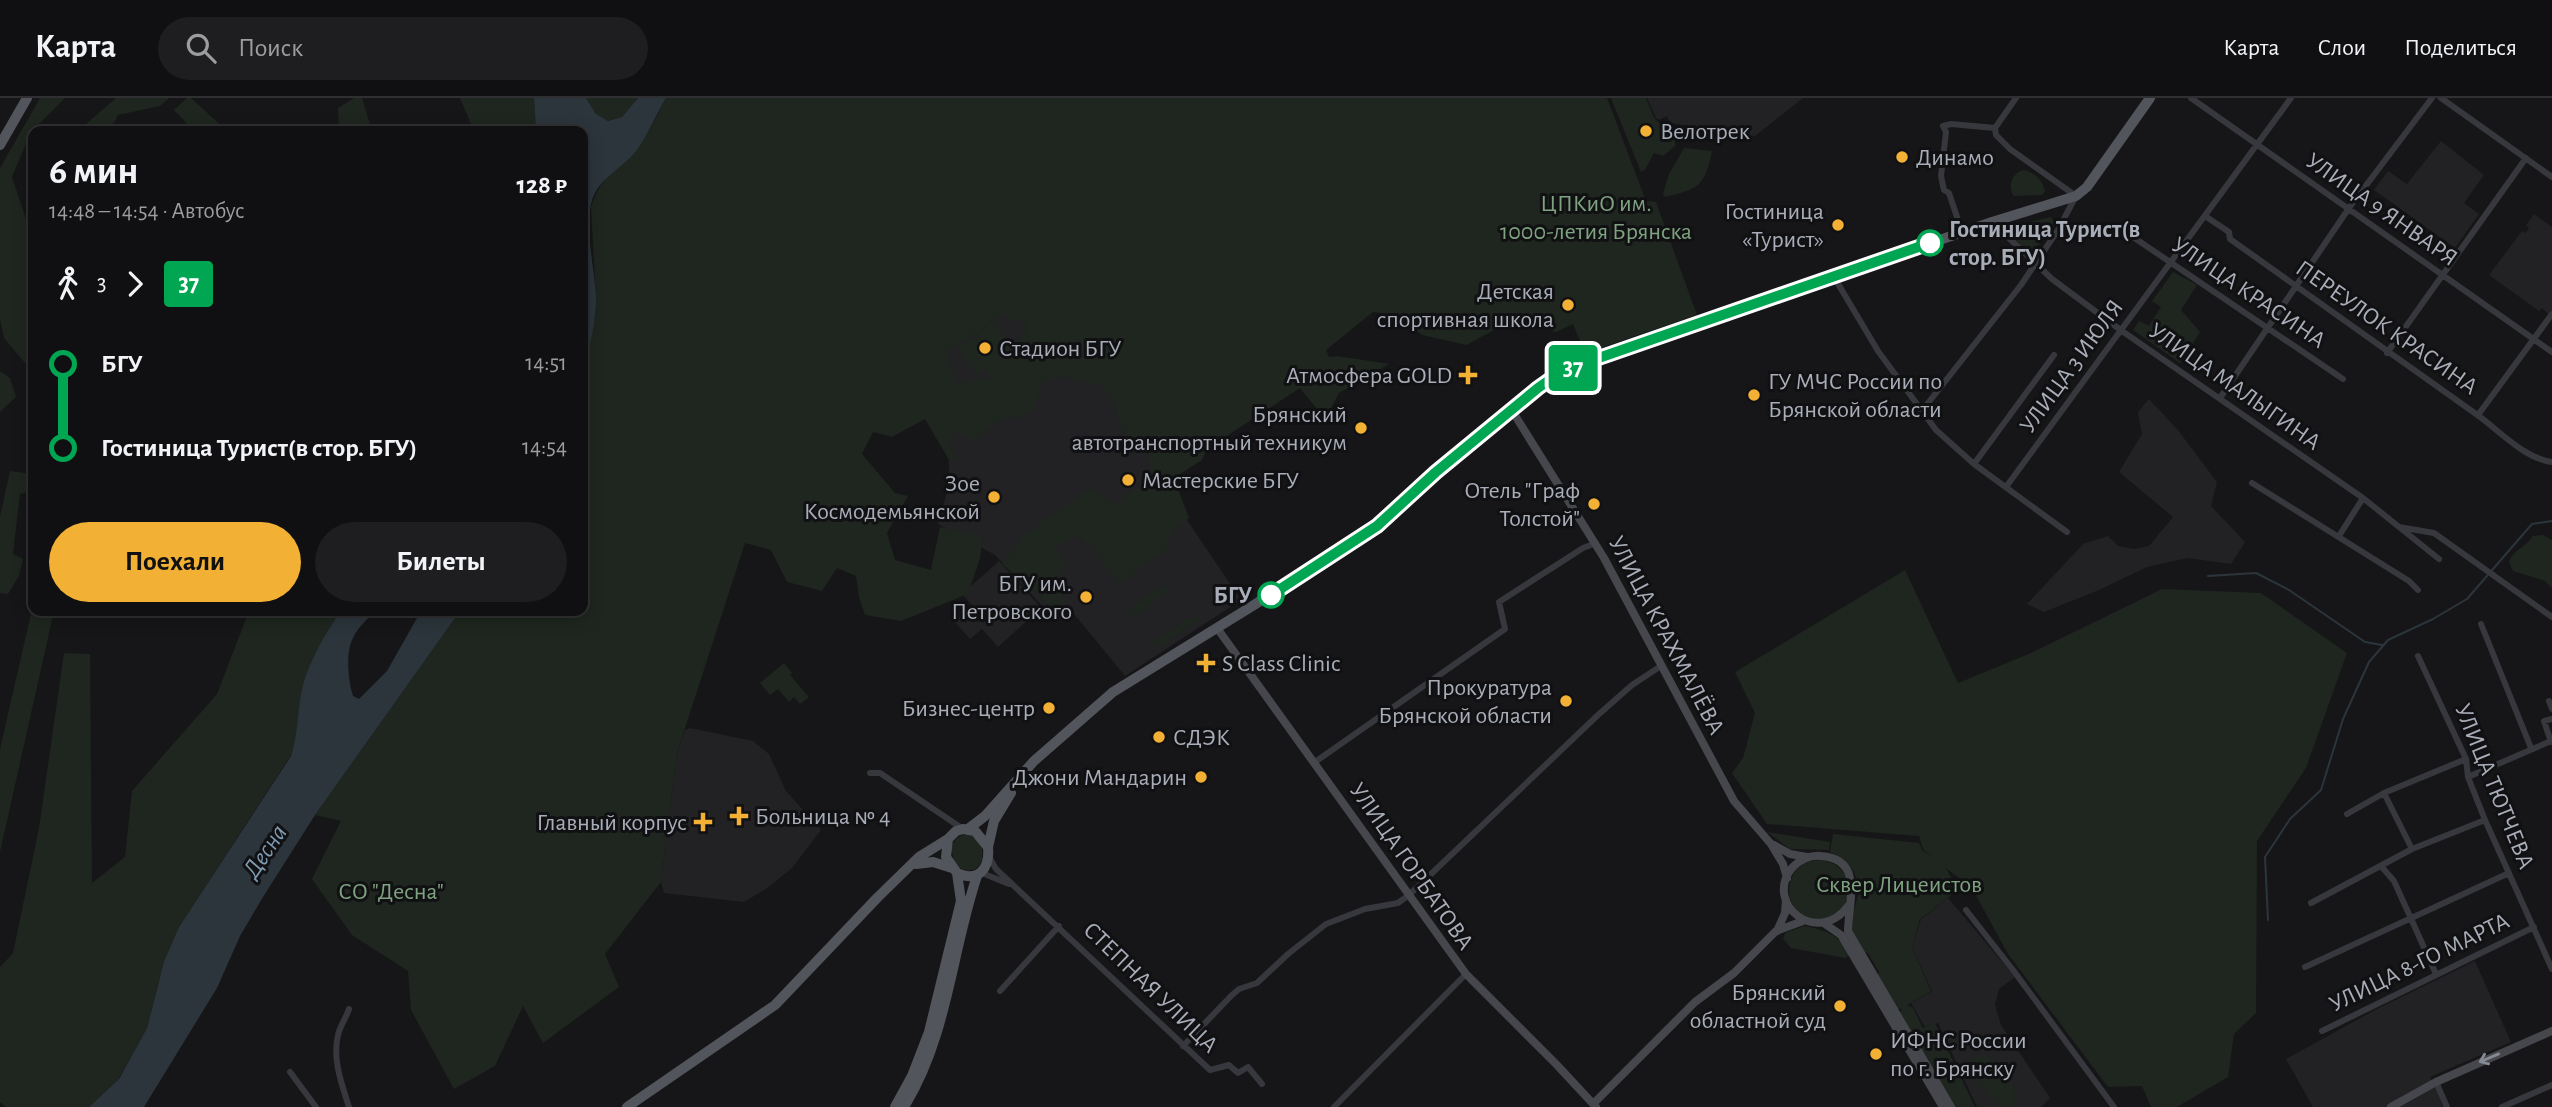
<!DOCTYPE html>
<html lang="ru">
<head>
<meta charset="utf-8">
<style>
	:root { --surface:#101012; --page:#1e1e20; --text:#f1f3f6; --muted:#9c9d9f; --line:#303032; --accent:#f2b134 }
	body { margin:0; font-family:"Alegreya Sans",sans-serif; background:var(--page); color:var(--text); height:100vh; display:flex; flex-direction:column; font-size:26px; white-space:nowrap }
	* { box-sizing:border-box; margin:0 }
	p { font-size:23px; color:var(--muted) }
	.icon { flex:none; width:38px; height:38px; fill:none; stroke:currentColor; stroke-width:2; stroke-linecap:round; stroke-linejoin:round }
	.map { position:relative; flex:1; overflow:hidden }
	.side { position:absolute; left:28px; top:28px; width:560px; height:490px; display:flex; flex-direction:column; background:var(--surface); border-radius:14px; box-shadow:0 4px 18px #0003,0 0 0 2px var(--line) }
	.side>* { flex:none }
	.badge { padding:0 14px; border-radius:5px; font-size:24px; line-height:46px }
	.map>.badge { position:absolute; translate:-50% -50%; box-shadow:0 0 0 4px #fff }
	.legs { display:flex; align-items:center; gap:10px; height:77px; padding:0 21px; font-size:23px }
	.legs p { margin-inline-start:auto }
	.overview { display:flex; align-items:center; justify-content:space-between; height:119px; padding:0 21px }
	h1 { font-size:38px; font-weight:700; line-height:52px }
	.button { display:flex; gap:14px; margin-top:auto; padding:14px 21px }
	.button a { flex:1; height:80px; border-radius:42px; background:var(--accent); color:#111; font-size:28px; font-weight:700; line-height:80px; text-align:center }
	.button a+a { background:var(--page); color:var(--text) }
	ul { padding:0 21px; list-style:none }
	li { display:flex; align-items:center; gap:24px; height:84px; font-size:26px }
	li i { display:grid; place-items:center; width:10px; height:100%; margin:0 9px; background:currentColor }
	li i::after { content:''; width:18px; height:18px; margin:-9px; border:5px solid; border-radius:50%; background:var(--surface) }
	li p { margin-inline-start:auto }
	li:first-child i { background:linear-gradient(#0000 50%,currentColor 0) }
	li:last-child i { background:linear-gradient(currentColor 50%,#0000 0) }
	header { display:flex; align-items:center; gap:42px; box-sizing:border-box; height:98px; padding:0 35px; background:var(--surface); border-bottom:2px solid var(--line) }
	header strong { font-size:33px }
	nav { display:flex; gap:38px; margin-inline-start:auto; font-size:24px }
	.search { width:490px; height:63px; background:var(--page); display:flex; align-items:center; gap:18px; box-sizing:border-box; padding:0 24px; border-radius:38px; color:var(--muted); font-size:26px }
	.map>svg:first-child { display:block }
	.built { fill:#222225 }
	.green { fill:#1e261f; fill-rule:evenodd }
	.water { fill:#2c353c }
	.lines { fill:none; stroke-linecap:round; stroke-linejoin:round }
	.stream { stroke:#2c353c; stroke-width:2 }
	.minor { stroke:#37383d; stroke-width:6 }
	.secondary { stroke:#45474d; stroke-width:8 }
	.primary { stroke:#53555c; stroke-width:10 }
	.oneway { stroke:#858993 }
	.line-1-casing { stroke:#fff; stroke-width:16 }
	.line-1 { stroke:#00a651; stroke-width:10 }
	.poi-dot { fill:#f2b134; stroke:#111113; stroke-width:2.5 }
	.stop-1-dot { fill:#fff; stroke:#00a651; stroke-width:3.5 }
	.labels { text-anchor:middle; stroke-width:6; stroke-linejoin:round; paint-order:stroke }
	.poi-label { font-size:24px; fill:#a8adb8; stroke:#111113; text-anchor:end }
	.park-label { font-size:24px; fill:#7fa381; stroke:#111113 }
	.street-label { font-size:24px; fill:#a8adb8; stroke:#111113 }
	.stop-label { font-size:24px; font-weight:bold; fill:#a8adb8; stroke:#111113; text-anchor:start }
	.water-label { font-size:26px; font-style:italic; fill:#7f9bb3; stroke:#111113 }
</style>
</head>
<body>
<header>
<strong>Карта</strong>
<div class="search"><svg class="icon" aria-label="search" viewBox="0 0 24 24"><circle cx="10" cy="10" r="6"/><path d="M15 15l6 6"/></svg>Поиск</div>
<nav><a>Карта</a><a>Слои</a><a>Поделиться</a></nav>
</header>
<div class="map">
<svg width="2552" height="1009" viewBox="0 0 2552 1009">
	<rect width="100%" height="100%" fill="#161618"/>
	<path class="built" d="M 1647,0 L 1803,0 L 1755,38 L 1670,25 L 1667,18 L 1659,22 L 1656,20 Z
		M 2441,43 L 2484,77 L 2464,105 L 2479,116 L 2455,150 L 2374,92 L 2388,73 L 2407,86 Z
		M 2534,116 L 2552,129 L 2552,212 L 2548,216 L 2542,210 L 2539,213 L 2489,177 L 2522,133 L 2525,135 L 2529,131 L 2526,127 Z
		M 1003,203 L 1122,304 L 1152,344 L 1156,376 L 1241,502 L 1125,578 L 1075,517 L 1056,523 L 995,457 L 938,426 L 950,383 L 941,251 Z
		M 2149,301 L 2178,332 L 2217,384 L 2211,408 L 2245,444 L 2231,466 L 2187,460 L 2147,469 L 2099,492 L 2044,514 L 2027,506 L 2083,446 L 2108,438 L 2118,448 L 2134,451 L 2149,448 L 2173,419 L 2119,374 L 2142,336 L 2138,314 Z
		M 999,463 L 1041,510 L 998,549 L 982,531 L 970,541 L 954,523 L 972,507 L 962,496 Z
		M 690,630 L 753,643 L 769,656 L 786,693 L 821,732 L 792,770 L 766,791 L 744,804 L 664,795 L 661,784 L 677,655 L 685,632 Z
		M 1948,800 L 2015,879 L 1999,891 L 1995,907 L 2001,927 L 2050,1000 L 2041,1009 L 1977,1009 L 1938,925 L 1925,929 L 1911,905 L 1932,893 L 1912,850 L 1921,821 Z
		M 2475,863 L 2511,944 L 2430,979 L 2445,1009 L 2313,1009 L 2286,961 L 2377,911 Z"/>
	<path class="green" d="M 40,0 L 65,0 L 31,34 L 12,79 L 27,124 L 33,133 L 33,265 L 29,270 L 4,240 L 0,221 L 0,70 Z
		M 116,0 L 169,0 L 160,8 L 118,17 L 110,33 L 78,33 Z
		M 187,0 L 191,0 L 227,33 L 194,33 L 174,12 Z
		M 354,0 L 362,0 L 372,33 L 339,33 L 338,10 Z
		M 460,0 L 534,0 L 536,33 L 474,33 Z
		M 586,0 L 638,0 L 622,19 L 608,23 L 596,16 Z
		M 666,0 L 1607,0 L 1646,103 L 1656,104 L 1697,217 L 1585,255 L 1573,226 L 1556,234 C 1547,231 1538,227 1529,224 C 1513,219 1481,239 1467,247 L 1422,237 L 1395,217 L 1373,214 L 1326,252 L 1329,259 L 1337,258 L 1389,266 L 1339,295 L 1325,321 L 1300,290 L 1207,351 L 1202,362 L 1174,380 L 1189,420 L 1171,434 L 1167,451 L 1120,485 L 1095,456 L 1096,448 L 1087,446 L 1078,437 L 1054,450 L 1065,465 L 1055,481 L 1067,507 L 1054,517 L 1039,496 L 1002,466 L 1026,435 L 1091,390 L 1114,408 L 1151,378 L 1148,350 L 1122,333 L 1115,307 L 1101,288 L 1061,278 L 1043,285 L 1032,314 L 993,326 L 974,343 L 953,332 L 949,350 L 958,354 L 955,361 L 949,362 L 925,321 L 892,339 L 873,334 L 862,356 L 895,395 L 908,398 L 887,435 L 895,462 L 931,472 L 940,429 L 983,437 L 980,460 L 968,496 L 901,523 L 865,517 L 859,499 L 856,478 L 837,470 L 822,493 L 787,484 L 771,452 L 745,445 L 677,655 L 661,784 L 605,856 L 619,889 L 543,945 L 523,908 L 495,968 L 454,991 L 411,912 L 408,873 L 352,837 L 312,781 L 341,723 L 315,717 L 460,513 L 583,513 L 583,274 L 595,218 L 596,203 L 591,109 C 599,80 625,62 644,39 C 653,28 659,13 666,0 ZM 1003,216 L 1010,222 L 1024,223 L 1027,233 L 1012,247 L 994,224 L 957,251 L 976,277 L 990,267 L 986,271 L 990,279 L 956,286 L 947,254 Z
		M 1611,0 L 1646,0 L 1654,20 L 1675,39 L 1675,48 L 1663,58 L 1654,55 L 1645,72 L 1641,74 Z
		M 1684,50 L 1712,53 C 1705,88 1699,91 1665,99 L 1663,96 L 1669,76 Z
		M 2024,72 C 2036,75 2042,82 2045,93 L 2042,97 L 2014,98 C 2007,89 2012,74 2024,72 Z
		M 2051,119 L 2056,126 L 2030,157 L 2005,130 Z
		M 2173,174 L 2197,187 L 2181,212 L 2200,234 L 2180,265 L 2133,232 L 2139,223 L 2149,228 L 2161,209 L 2152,203 Z
		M 0,273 L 10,280 L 16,299 L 0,314 Z
		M 10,373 L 33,376 L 33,393 L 20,396 L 13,456 L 23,461 L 19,478 L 8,496 L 0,495 L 0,418 Z
		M 2543,437 L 2552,442 L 2552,490 L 2545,483 L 2513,473 L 2509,464 C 2512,453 2527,448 2533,438 Z
		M 1905,472 L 1958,585 L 2031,555 L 2162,491 L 2261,495 L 2347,555 L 2306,670 L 2257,743 L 2256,915 L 2234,936 L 2228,979 L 2177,1009 L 2151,1009 L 2142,988 L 2108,989 L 2008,856 L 1972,790 L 1946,770 L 1957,790 L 1949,799 L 1920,821 L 1912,850 L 1931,893 L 1907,907 L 1913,910 L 1923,930 L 1935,925 L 1975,1009 L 1953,1009 L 1900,915 L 1902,910 L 1897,912 L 1877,878 L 1879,874 L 1868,855 L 1863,854 C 1858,847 1852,838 1851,829 C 1851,820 1854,811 1857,802 C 1863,779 1849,763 1830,754 L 1833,736 L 1919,745 L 1922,752 L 1933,759 L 1923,751 L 1919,738 L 1767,726 L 1732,675 L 1743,660 L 1755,615 L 1735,574 Z
		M 1162,487 L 1166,492 L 1172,488 L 1173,490 L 1132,522 L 1126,515 Z
		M 33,507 L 33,513 L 54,513 L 0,754 L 0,651 Z
		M 249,513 L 341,513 L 306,579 L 299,631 L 291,657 L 179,829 L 159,882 L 147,930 L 118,982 L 89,1009 L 6,1009 L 0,1004 L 0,869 L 13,855 L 39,730 L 64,555 L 90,556 L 92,785 L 125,759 L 132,693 L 217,596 Z
		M 1188,520 L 1200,520 L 1161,548 L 1147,549 Z
		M 784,565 L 792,575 L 790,577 L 809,599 L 800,606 L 794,599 L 789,604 L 778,591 L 770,597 L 760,585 Z
		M 1767,734 L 1830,744 L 1829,752 L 1790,751 Z
		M 970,736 L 982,747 L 982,763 L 976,771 L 966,773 L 956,768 L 951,751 C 954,741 960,736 970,736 Z
		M1789 792a30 30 0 1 1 60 0a30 30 0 1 1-60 0Z
		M 1804,828 C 1827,832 1838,837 1851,856 L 1845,860 L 1791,850 L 1783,841 L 1785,835 Z
		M 1980,955 C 1994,957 2017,986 2016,1000 L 2009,1009 L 1996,1006 L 1970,973 L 1970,963 Z"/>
	<path class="water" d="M 534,0 L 586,0 L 596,16 L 608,23 L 622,19 L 638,0 L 666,0 C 656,17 648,36 637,52 C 624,69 602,78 593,99 C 583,126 595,171 596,200 C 596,225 589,250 583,274 L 583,33 L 536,33 Z
		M 341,513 L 375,513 C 368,521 359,528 354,538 C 345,553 348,582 353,598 L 359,601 L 387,573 L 421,513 L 460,513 L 315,717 L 263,799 L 240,838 L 217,890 L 144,1009 L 89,1009 L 119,981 L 147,930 L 164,864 L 179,829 L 291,658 C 299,634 297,610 303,587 C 310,562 326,534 341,513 Z"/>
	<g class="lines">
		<path class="stream" d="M 2208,478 L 2256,475 L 2289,492 L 2365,544 L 2382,547
			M 2268,822 L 2265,759 L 2290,721 L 2321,692 L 2343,621 L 2369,564 L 2388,542 L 2433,521 L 2467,501 L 2532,426 L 2552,423"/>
		<path class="minor" d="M 2191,0 L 2552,254
			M 2441,0 L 2552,79
			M 2205,118 L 2229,134 L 2230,141 C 2312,200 2394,258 2476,316 C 2499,332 2523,360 2552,364
			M 1992,124 L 2052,181 L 2122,233 L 2363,400 L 2439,461
			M 1962,134 L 1949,95 L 1944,92 L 1941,78 L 1946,34 L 1943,28 L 1951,26 L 1995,30
			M 2133,139 L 2343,281
			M 1834,179 L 1878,253 L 1936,332 L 1974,366 L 2067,434
			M 2387,255 L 2526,60
			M 2220,300 L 2349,110 L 2432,0
			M 1921,314 L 2021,187 L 2058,132 L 2076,98 L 2010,51 L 1996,37 L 1995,30 L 2016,0
			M 2478,317 L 2552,216
			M 1974,366 L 2054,257
			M 2252,385 L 2409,483 L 2418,492
			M 2006,389 L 2291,0
			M 2399,429 L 2434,435 L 2552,519
			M 2339,438 L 2363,400
			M 2481,526 L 2531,650
			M 2418,558 L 2466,661 L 2468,679 L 2485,722 L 2552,871
			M 2549,603 L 2552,611
			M 2551,644 L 2544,623 L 2552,621
			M 1315,664 L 1505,531 L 1499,504 L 1583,450 L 1596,445
			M 870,675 L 880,675 L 963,731
			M 2468,679 L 2551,643
			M 2384,695 L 2412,751
			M 2347,716 L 2384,695 L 2466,661
			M 989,759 L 996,771 L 1210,972 L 1229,967 L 1238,975 L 1248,969 L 1262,986
			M 2381,768 L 2394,783 L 2436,876
			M 982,775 L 1009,786
			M 2311,805 L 2412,751 L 2485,722
			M 1966,812 L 2013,872 L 2114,1009
			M 2305,869 L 2509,775
			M 1000,893 L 1059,828
			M 349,911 C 346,920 340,928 338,937 C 332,961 342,987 349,1009
			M 2322,933 L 2534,829
			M 1183,948 L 1231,898 L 1239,891 L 1257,885 L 1288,856 L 1326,826 L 1365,811 L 1398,805 L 1409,797 L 1598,617 L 1632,587 L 1661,568
			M 290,974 L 316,1009
			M 2436,984 L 2447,1009
			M 1334,1009 L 1466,876
			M 2502,1009 L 2552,987"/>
		<path class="secondary" d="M 1511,311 L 1604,460 L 1734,703 L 1771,746 L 1783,766 L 1787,780
			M 1217,530 L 1466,876 L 1556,966 L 1596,1009
			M 1774,747 L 1790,756 L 1807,759
			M 1849,807 C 1818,850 1763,806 1792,770 C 1799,762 1810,757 1821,758 C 1865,761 1848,806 1848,833 L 1951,1009
			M 1825,826 L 1841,837 L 1943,1009
			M 1777,833 L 1785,815 L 1786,802
			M 1594,1005 L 1695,904 L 1734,875 L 1776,833 L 1803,823
			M 2391,1009 L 2436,984 L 2552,933"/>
		<path class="primary" d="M 0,47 L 27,0
			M 963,731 L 975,733 L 988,749 C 990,770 979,785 957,775 L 946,759 L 948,741 L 956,733 Z
			M 968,731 L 985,718 L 1034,663 L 1113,594 L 1254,507 L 1377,427 L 1456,356 L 1555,278 L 1590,263 L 1686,229 L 1992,124 L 2076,98 L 2087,89 L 2150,0
			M 988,749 L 994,723 L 1011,695
			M 916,766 L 933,764 L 952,770
			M 627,1009 L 775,907 L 878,799 L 919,759 L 948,741
			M 895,1009 L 912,978 L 929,934 L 961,803 L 957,775
			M 904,1009 C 948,938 951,855 977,778"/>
	</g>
	<defs><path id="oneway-shaft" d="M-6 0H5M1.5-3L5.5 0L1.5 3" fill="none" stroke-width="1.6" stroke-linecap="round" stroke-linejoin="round" transform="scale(1.75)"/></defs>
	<use class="oneway" href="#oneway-shaft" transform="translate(2489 960) rotate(157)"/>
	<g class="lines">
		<g class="line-1-casing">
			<path id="line-1" d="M 1271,497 L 1377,428 L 1436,374 L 1538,290 L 1555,278 L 1590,263 L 1930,145"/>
		</g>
		<use href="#line-1" class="line-1"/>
	</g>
	<g class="poi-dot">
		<circle cx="1646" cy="33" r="7"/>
		<circle cx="1902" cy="59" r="7"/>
		<circle cx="1838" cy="127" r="7"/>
		<circle cx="1568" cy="207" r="7"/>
		<circle cx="985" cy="250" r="7"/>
		<path d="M1464.5 266.5h7v7h7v7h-7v7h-7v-7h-7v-7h7z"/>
		<circle cx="1754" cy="297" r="7"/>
		<circle cx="1361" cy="330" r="7"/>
		<circle cx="1128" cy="382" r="7"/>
		<circle cx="994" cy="399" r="7"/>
		<circle cx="1594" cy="406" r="7"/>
		<circle cx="1086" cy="499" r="7"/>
		<path d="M1202.5 554.5h7v7h7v7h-7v7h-7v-7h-7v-7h7z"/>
		<circle cx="1566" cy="603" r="7"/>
		<circle cx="1049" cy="610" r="7"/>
		<circle cx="1159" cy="639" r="7"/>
		<circle cx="1201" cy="679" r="7"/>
		<path d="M735.5 707.5h7v7h7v7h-7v7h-7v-7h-7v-7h7z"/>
		<path d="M699.5 713.5h7v7h7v7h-7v7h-7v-7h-7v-7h7z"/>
		<circle cx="1840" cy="908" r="7"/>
		<circle cx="1876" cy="956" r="7"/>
	</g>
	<g class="stop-1-dot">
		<circle cx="1930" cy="145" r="12"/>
		<circle cx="1271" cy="497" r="12"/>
	</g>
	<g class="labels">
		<g class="poi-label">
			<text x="1660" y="41" text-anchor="start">Велотрек</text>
			<text x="1916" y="67" text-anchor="start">Динамо</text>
			<text x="1824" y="121">Гостиница<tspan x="1824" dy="28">«Турист»</tspan></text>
			<text x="1554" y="201">Детская<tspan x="1554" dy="28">спортивная школа</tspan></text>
			<text x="999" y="258" text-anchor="start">Стадион БГУ</text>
			<text x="1452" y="285">Атмосфера GOLD</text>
			<text x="1768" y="291" text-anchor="start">ГУ МЧС России по<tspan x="1768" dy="28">Брянской области</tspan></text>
			<text x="1347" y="324">Брянский<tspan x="1347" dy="28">автотранспортный техникум</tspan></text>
			<text x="1142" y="390" text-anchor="start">Мастерские БГУ</text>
			<text x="980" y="393">Зое<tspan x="980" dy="28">Космодемьянской</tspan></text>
			<text x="1580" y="400">Отель "Граф<tspan x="1580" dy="28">Толстой"</tspan></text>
			<text x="1072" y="493">БГУ им.<tspan x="1072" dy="28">Петровского</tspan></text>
			<text x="1222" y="573" text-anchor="start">S Class Clinic</text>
			<text x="1552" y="597">Прокуратура<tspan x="1552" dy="28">Брянской области</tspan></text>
			<text x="1035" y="618">Бизнес-центр</text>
			<text x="1173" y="647" text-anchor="start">СДЭК</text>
			<text x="1187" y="687">Джони Мандарин</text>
			<text x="755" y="726" text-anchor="start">Больница № 4</text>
			<text x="687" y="732">Главный корпус</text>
			<text x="1826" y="902">Брянский<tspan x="1826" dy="28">областной суд</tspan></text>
			<text x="1890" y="950" text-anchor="start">ИФНС России<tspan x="1890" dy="28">по г. Брянску</tspan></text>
		</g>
		<g class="park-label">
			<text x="1596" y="113">ЦПКиО им.<tspan x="1596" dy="28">1000-летия Брянска</tspan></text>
			<text x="1899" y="794">Сквер Лицеистов</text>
			<text x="391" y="801">СО "Десна"</text>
		</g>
		<g class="street-label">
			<text transform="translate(2382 111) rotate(35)" y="8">УЛИЦА 9 ЯНВАРЯ</text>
			<text transform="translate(2249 194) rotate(34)" y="8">УЛИЦА КРАСИНА</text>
			<text transform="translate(2387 229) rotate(35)" y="8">ПЕРЕУЛОК КРАСИНА</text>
			<text transform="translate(2071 268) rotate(-54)" y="8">УЛИЦА 3 ИЮЛЯ</text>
			<text transform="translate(2235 288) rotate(35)" y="8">УЛИЦА МАЛЫГИНА</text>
			<text transform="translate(1667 537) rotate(62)" y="8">УЛИЦА КРАХМАЛЁВА</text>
			<text transform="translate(2495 688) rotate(68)" y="8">УЛИЦА ТЮТЧЕВА</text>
			<text transform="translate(1412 768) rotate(55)" y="8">УЛИЦА ГОРБАТОВА</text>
			<text transform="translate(2419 864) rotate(-26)" y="8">УЛИЦА 8-ГО МАРТА</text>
			<text transform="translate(1151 889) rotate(44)" y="8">СТЕПНАЯ УЛИЦА</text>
		</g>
		<g class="stop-label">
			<text x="1949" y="139">Гостиница Турист(в<tspan x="1949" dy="28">стор. БГУ)</tspan></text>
			<text x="1252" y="505" text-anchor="end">БГУ</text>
		</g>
		<g class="water-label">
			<text transform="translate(264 753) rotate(-56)" y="9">Десна</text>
		</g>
	</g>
</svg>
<b class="badge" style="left:1573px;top:270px;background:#00a651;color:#fff">37</b>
<section class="side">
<div class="overview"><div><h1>6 мин</h1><p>14:48 – 14:54 · Автобус</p></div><b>128 ₽</b></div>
<div class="legs"><svg class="icon" aria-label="walk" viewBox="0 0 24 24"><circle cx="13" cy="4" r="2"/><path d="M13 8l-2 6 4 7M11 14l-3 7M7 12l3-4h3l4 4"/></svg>3<svg class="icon" aria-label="forward" viewBox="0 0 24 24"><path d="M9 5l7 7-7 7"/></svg><b class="badge" style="background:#00a651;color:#fff">37</b></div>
<ul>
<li><i style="color:#00a651"></i><b>БГУ</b><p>14:51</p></li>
<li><i style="color:#00a651"></i><b>Гостиница Турист(в стор. БГУ)</b><p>14:54</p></li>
</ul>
<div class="button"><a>Поехали</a><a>Билеты</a></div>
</section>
</div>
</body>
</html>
